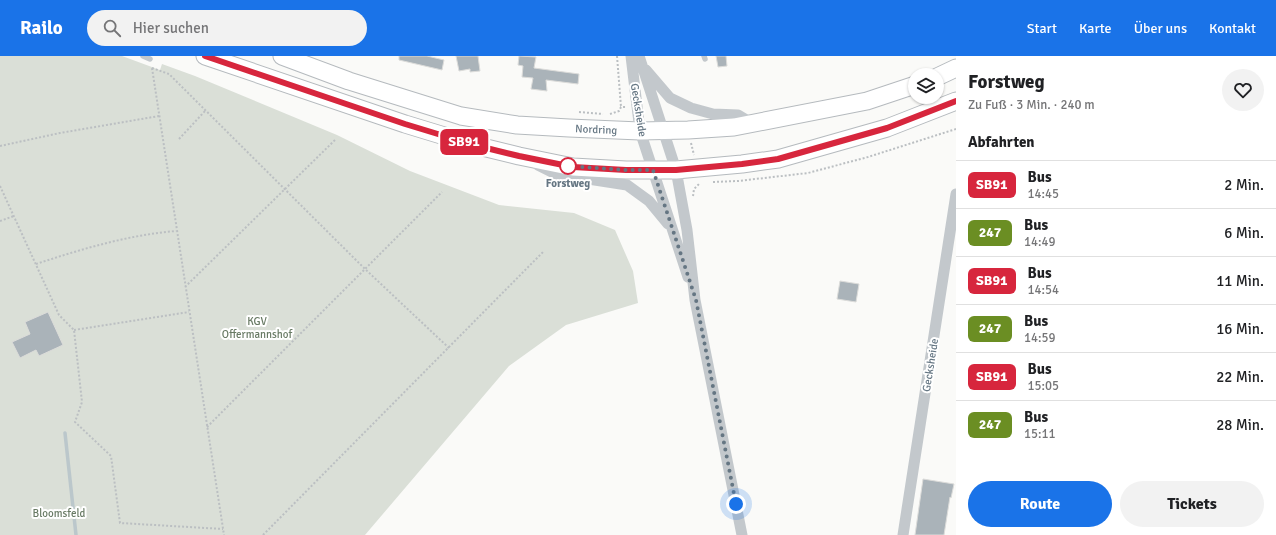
<!DOCTYPE html>
<html lang="de">
<head>
<meta charset="utf-8">
<style>
	:root { --surface:#fff; --page:#f2f2f2; --text:#202124; --muted:#757577; --line:#e0e0e0; --accent:#1a73e8 }
	body { margin:0; font-family:Signika,sans-serif; background:var(--page); color:var(--text); height:100vh; display:flex; flex-direction:column; font-size:15px; white-space:nowrap }
	* { box-sizing:border-box; margin:0 }
	p { font-size:13px; color:var(--muted) }
	.icon { flex:none; width:22px; height:22px; fill:none; stroke:currentColor; stroke-width:2; stroke-linecap:round; stroke-linejoin:round }
	.map { position:relative; flex:1; overflow:hidden }
	.side { display:flex; flex-direction:column; background:var(--surface); width:320px }
	.side>* { flex:none }
	.badge { padding:0 8px; border-radius:6px; font-size:14px; line-height:26px }
	.tools { position:absolute; left:908px; top:12px; display:grid; gap:8px }
	.tools a { display:grid; place-items:center; width:36px; height:36px; border-radius:50%; background:var(--surface); box-shadow:0 1px 3px #0004; font-size:20px }
	.you { position:absolute; width:20px; height:20px; margin:-10px; border:3px solid #fff; border-radius:50%; background:#1a73e8; box-shadow:0 0 0 6px #1a73e833 }
	.map>.badge { position:absolute; translate:-50% -50%; box-shadow:0 0 0 2px #fff }
	h2 { padding:0 12px; font-size:15px; line-height:36px }
	.round { display:grid; place-items:center; flex:none; width:42px; height:42px; border-radius:21px; background:var(--page) }
	.headline { display:flex; align-items:center; justify-content:space-between; height:68px; padding:0 12px }
	h1 { font-size:19px; font-weight:700; line-height:30px }
	.cta { display:flex; gap:8px; margin-top:auto; padding:8px 12px }
	.cta a { flex:1; height:46px; border-radius:24px; background:var(--accent); color:#fff; font-size:16px; font-weight:700; line-height:46px; text-align:center }
	.cta a+a { background:var(--page); color:var(--text) }
	ul { padding:0; list-style:none }
	li { display:flex; align-items:center; gap:12px; height:48px; padding:0 12px; border-top:1px solid var(--line) }
	li div { flex:1 }
	li b { display:block; font-size:15px }
	li em { font-style:normal }
	li .badge { min-width:44px; font-weight:700; text-align:center }
	header { display:flex; align-items:center; gap:24px; box-sizing:border-box; height:56px; padding:0 20px; background:var(--accent); color:#fff }
	header strong { font-size:19px }
	nav { display:flex; gap:22px; margin-inline-start:auto; font-size:14px }
	.search { width:280px; height:36px; background:var(--page); display:flex; align-items:center; gap:10px; box-sizing:border-box; padding:0 14px; border-radius:22px; color:var(--muted); font-size:15px }
	main { display:flex; flex:1; min-height:0 }
	.map>svg:first-child { display:block }
	.green { fill:#dadfd7 }
	.lines { fill:none; stroke-linecap:round; stroke-linejoin:round }
	.stream { stroke:#bbc7cb; stroke-width:3.5 }
	.building { fill:#aab3b9; stroke:#dcdcda }
	.primary-casing { stroke:#b5babe; stroke-width:19 }
	.path { stroke:#bbbfc2; stroke-width:2; stroke-dasharray:2 2; stroke-linecap:butt }
	.lane { stroke:#c3c8cc; stroke-width:5.5 }
	.street { stroke:#c3c8cc; stroke-width:11 }
	.primary { stroke:#fff; stroke-width:17 }
	.line-casing { stroke:#fff; stroke-width:9 }
	.line { stroke:#d7263d; stroke-width:6 }
	.walk { stroke:#657683; stroke-width:4; stroke-dasharray:0 7.2 }
	.stop-dot { fill:#fff; stroke:#d7263d; stroke-width:2 }
	.labels { text-anchor:middle; stroke-width:4; stroke-linejoin:round; paint-order:stroke }
	.street-label { font-size:11px; fill:#657683; stroke:#fff }
	.stop-label { font-size:11px; font-weight:bold; fill:#657683; stroke:#fff }
	.park-label { font-size:11px; fill:#687a64; stroke:#fff }
</style>
</head>
<body>
<header>
<strong>Railo</strong>
<div class="search"><svg class="icon" aria-label="search" viewBox="0 0 24 24"><circle cx="10" cy="10" r="6"/><path d="M15 15l6 6"/></svg>Hier suchen</div>
<nav><a>Start</a><a>Karte</a><a>Über uns</a><a>Kontakt</a></nav>
</header>
<main>
<div class="map">
<svg width="956" height="479" viewBox="0 0 956 479">
	<rect width="100%" height="100%" fill="#fafaf8"/>
	<path class="green" d="M 0,0 L 122,0 L 160,14 L 162,8 L 195,20 L 337,79 L 410,115 L 499,149 L 574,157 L 615,174 L 633,215 L 638,247 L 566,269 L 509,310 L 365,479 L 0,479 Z"/>
	<g class="lines">
		<path class="stream" d="M 65,377 L 76,479"/>
	</g>
	<path class="building" d="M 399,0 L 427,0 L 444,4 L 442,14 L 399,4 Z
		M 456,0 L 478,0 L 480,15 L 470,16 L 470,13 L 459,15 Z
		M 519,0 L 536,1 L 534,12 L 579,18 L 578,28 L 546,24 L 547,35 L 531,33 L 533,22 L 522,21 L 523,10 L 518,9 Z
		M 716,0 L 726,0 L 727,10 L 718,11 Z
		M 840,225 L 859,228 L 856,246 L 837,243 Z
		M 48,256 L 63,289 L 39,300 L 36,294 L 20,302 L 12,286 L 30,278 L 25,266 Z
		M 923,423 L 954,428 L 951,442 L 950,441 L 944,479 L 915,479 Z"/>
	<g class="lines">
		<g class="primary-casing">
			<g id="primary">
				<path d="M 205,0 L 405,68 L 474,89 L 519,100 L 573,111 L 626,114 L 676,114 L 742,108 L 778,103 L 887,72 L 956,45"/>
				<path id="s1" d="M 282,0 L 349,25 L 461,60 L 517,69 L 569,72 L 640,75 L 688,74 L 734,71 L 867,45 L 915,29"/>
				<path d="M 937,21 L 956,12"/>
			</g>
		</g>
		<path class="path" d="M 617,0 L 621,51
			M 152,12 L 224,479
			M 152,12 L 169,18 L 365,213 L 449,292
			M 579,56 L 603,58
			M 610,58 L 619,55 L 621,51 L 626,51
			M 179,83 L 205,55
			M 691,87 L 694,99
			M 0,90 L 60,77 L 159,60
			M 713,126 L 738,125 L 808,117 L 868,101 L 956,73
			M 0,130 L 59,259 L 74,274 L 82,346 L 75,366 L 111,400 L 120,467 L 223,473
			M 693,140 L 694,133 L 700,127
			M 0,165 L 14,160
			M 36,208 C 82,193 128,179 176,175
			M 185,231 L 336,83
			M 74,274 L 189,256
			M 207,371 L 442,136
			M 263,479 L 544,195"/>
		<path class="lane" d="M 143,0 L 150,3
			M 704,0 L 705,3"/>
		<path class="street" d="M 631,0 L 640,75 L 688,221
			M 639,0 L 676,114 L 687,174 L 695,244 L 742,479
			M 646,14 L 670,42 L 691,52 L 713,58 L 738,59 L 753,68
			M 538,109 L 556,118 L 627,129 L 649,145 L 668,168
			M 903,479 L 956,138"/>
		<use href="#primary" class="primary"/>
	</g>
	<g class="lines">
		<g class="line-casing">
			<path id="line" d="M 205,0 L 405,68 L 474,89 L 519,100 L 573,111 L 626,114 L 676,114 L 742,108 L 778,103 L 887,72 L 956,45"/>
		</g>
		<use href="#line" class="line"/>
		<path class="walk" d="M 568,110 L 626,114 L 653,114 L 696,244 L 736,448"/>
	</g>
	<circle class="stop-dot" cx="568" cy="110" r="8"/>
	<g class="labels">
		<g class="street-label">
			<text transform="translate(639 54) rotate(81)" y="4">Gecksheide</text>
			<text dy="4" stroke="none"><textPath href="#s1" startOffset="325">Nordring</textPath></text>
			<text transform="translate(930 309) rotate(-81)" y="4">Gecksheide</text>
		</g>
		<g class="stop-label">
			<text x="568" y="131">Forstweg</text>
		</g>
		<g class="park-label">
			<text x="257" y="269">KGV<tspan x="257" dy="13">Offermannshof</tspan></text>
			<text x="59" y="461">Bloomsfeld</text>
		</g>
	</g>
</svg>
<div class="tools">
<a><svg class="icon" aria-label="layers" viewBox="0 0 24 24"><path d="M12 4l9 5-9 5-9-5zM3 14l9 5 9-5"/></svg></a>
</div>
<div class="you" style="left:736px;top:448px"></div>
<b class="badge" style="left:464px;top:86px;background:#d7263d;color:#fff">SB91</b>
</div>
<section class="side">
<div class="headline"><div><h1>Forstweg</h1><p>Zu Fuß · 3 Min. · 240 m</p></div><a class="round"><svg class="icon" aria-label="heart" viewBox="0 0 24 24"><path d="M12 20l-8-8c-3-5 5-10 8-4 3-6 11-1 8 4z"/></svg></a></div>
<h2>Abfahrten</h2>
<ul>
<li><span class="badge" style="background:#d7263d;color:#fff">SB91</span><div><b>Bus</b><p>14:45</p></div><em>2 Min.</em></li>
<li><span class="badge" style="background:#6b8e23;color:#fff">247</span><div><b>Bus</b><p>14:49</p></div><em>6 Min.</em></li>
<li><span class="badge" style="background:#d7263d;color:#fff">SB91</span><div><b>Bus</b><p>14:54</p></div><em>11 Min.</em></li>
<li><span class="badge" style="background:#6b8e23;color:#fff">247</span><div><b>Bus</b><p>14:59</p></div><em>16 Min.</em></li>
<li><span class="badge" style="background:#d7263d;color:#fff">SB91</span><div><b>Bus</b><p>15:05</p></div><em>22 Min.</em></li>
<li><span class="badge" style="background:#6b8e23;color:#fff">247</span><div><b>Bus</b><p>15:11</p></div><em>28 Min.</em></li>
</ul>
<div class="cta"><a>Route</a><a>Tickets</a></div>
</section>
</main>
</body>
</html>
